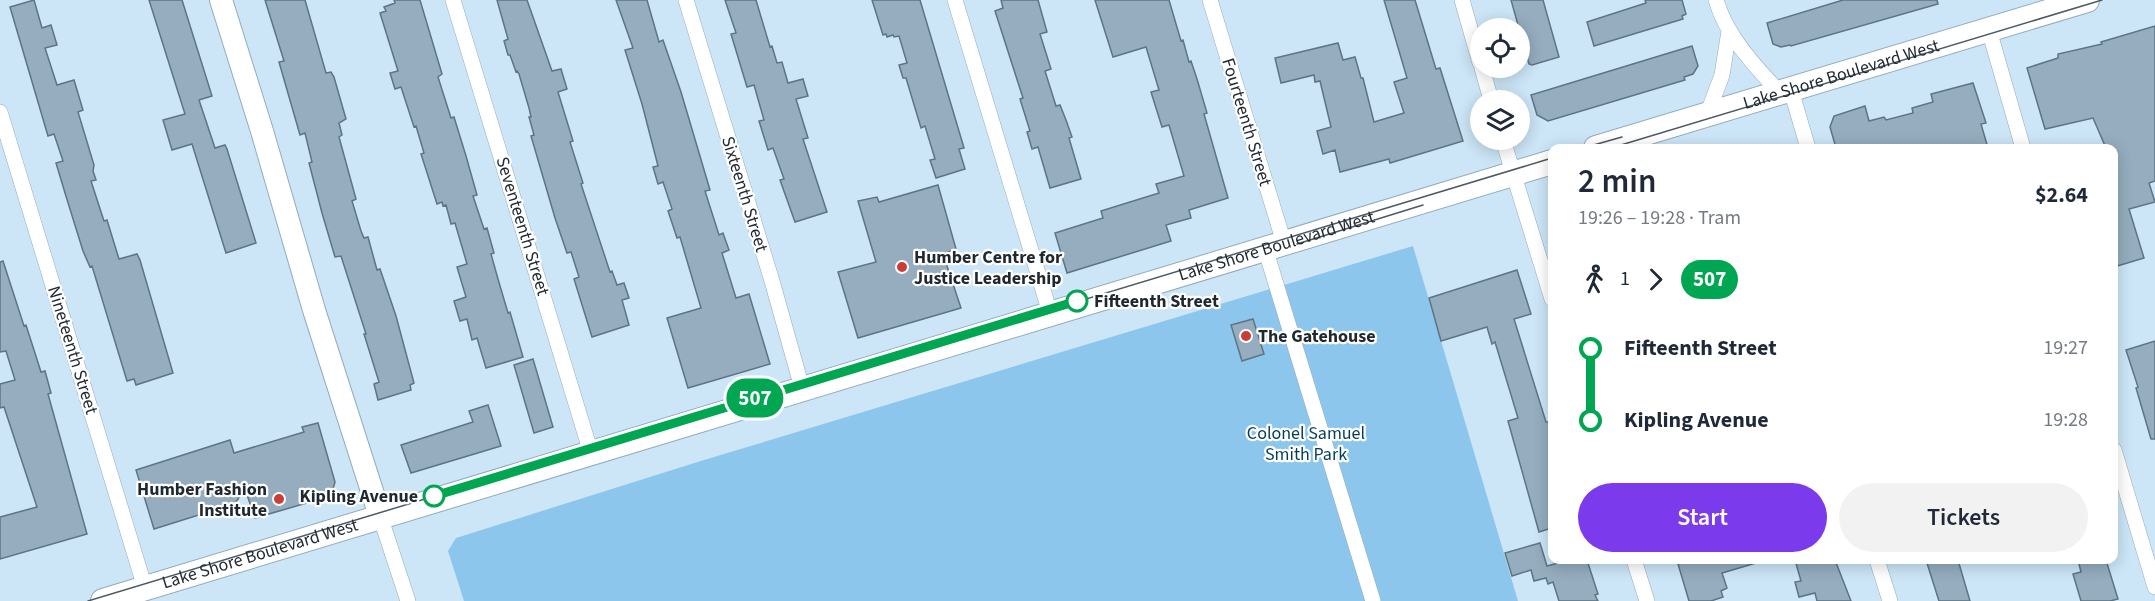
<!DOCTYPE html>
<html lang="en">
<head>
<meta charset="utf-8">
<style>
	:root { --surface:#fff; --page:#f2f2f3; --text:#1f2937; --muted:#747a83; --accent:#7c3aed }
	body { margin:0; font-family:"Source Sans 3",sans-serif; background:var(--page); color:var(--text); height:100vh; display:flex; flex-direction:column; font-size:22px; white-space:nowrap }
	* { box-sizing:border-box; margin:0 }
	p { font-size:20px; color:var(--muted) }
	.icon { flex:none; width:33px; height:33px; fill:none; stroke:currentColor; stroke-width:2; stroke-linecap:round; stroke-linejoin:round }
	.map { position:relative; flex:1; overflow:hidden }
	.details { position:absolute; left:1548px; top:144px; width:570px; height:420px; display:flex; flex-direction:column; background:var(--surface); border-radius:12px; box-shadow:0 3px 15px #0003 }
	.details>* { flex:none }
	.badge { padding:0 12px; border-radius:20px; font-size:21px; line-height:39px }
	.tools { position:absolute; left:1470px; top:18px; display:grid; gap:12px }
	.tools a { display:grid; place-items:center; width:60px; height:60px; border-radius:50%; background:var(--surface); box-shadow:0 3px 15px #0003; font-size:30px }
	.map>.badge { position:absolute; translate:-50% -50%; box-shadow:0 0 0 3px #fff }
	.legs { display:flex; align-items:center; gap:9px; height:66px; padding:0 30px; font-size:20px }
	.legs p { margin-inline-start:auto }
	.summary { display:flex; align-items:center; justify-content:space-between; height:102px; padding:0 30px }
	h1 { font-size:33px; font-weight:600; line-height:45px }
	.cta { display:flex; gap:12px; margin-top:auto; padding:12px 30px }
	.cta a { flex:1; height:69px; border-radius:36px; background:var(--accent); color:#fff; font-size:24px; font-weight:600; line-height:69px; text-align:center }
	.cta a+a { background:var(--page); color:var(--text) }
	ul { padding:0 30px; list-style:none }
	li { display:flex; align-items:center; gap:21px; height:72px; font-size:22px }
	li i { display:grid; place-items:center; width:9px; height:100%; margin:0 8px; background:currentColor }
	li i::after { content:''; width:15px; height:15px; margin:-8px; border:4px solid; border-radius:50%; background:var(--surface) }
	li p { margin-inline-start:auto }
	li:first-child i { background:linear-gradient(#0000 50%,currentColor 0) }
	li:last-child i { background:linear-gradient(currentColor 50%,#0000 0) }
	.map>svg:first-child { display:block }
	.green { fill:#8dc6ec }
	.building { fill:#95adbe; stroke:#5e7484; stroke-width:1.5 }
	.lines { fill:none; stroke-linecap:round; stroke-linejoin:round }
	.minor-casing { stroke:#93abbb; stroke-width:16 }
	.secondary-casing { stroke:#93abbb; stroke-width:24 }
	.primary-casing { stroke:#93abbb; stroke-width:26 }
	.minor { stroke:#fff; stroke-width:15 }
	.secondary { stroke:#fff; stroke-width:22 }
	.primary { stroke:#fff; stroke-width:24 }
	.tram { stroke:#4c5a63; stroke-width:1.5 }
	.line-1-casing { stroke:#fff; stroke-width:14 }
	.line-1 { stroke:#00a651; stroke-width:9 }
	.poi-dot { fill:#cb3e36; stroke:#fff; stroke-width:2 }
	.stop-1-dot { fill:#fff; stroke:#00a651; stroke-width:3 }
	.labels { text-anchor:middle; stroke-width:4.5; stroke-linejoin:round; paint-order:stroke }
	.street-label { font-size:18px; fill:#1f282f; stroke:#fff }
	.poi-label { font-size:18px; font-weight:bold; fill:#1f282f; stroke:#fff; text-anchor:start }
	.stop-label { font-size:18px; font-weight:bold; fill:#1f282f; stroke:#fff; text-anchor:start }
	.park-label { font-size:18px; fill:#033d59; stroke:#fff }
</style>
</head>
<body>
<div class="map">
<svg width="2155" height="601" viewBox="0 0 2155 601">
	<rect width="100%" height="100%" fill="#cce6f7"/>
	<path class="green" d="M 1413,246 L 1518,601 L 464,601 L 448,551 L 456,538 L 704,460 Z"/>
	<path class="building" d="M 34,0 L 42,28 L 51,25 L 57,45 L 45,48 L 57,85 L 74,80 L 83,110 L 78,112 L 94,165 L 93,171 L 96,180 L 91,181 L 104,221 L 107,220 L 119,259 L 137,254 L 140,260 L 173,373 L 136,385 L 134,379 L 127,381 L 92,266 L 90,267 L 83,251 L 65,193 L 56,163 L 63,161 L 54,134 L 48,136 L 10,7 Z
		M 149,0 L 182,0 L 212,96 L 199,100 L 215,148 L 225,145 L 227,149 L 256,243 L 226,253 L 192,144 L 172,150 L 163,120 L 185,114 Z
		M 265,0 L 305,0 L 326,73 L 331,72 L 334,77 L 346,119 L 339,123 L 342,135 L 339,137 L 356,199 L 352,201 L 361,231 L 364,238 L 368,237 L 377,270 L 380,269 L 396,316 L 414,383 L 410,385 L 411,390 L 378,400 L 374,384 L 379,382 L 364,334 L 366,334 L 341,256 L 335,257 L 322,213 L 309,163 L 312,162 L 305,133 L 300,135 L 279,62 L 284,61 Z
		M 394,0 L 420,0 L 442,74 L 438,77 L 451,118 L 454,117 L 466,156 L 477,195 L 473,196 L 484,229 L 487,228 L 494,253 L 491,254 L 498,279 L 508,313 L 510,312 L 523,357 L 486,368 L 477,338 L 472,340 L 467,319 L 460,321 L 454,301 L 466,297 L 457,267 L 467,264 L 455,223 L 451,224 L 446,205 L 443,206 L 442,202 L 437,204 L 421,154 L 424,153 L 416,126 L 414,127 L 401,87 L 395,89 L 390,73 L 398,71 L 380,13 L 386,11 L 384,7 L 395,3 Z
		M 497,0 L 527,0 L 552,71 L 561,69 L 567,89 L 558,92 L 573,141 L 570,142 L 583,183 L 581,184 L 610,272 L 612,271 L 617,285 L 624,283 L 629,298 L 622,300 L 629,325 L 592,337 L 574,279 L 579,277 L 571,252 L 567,253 L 555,218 L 531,136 L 534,135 L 529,117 L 531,117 L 529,108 L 519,74 L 517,71 L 516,72 L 510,55 L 508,55 L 504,41 L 508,39 Z
		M 616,0 L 647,0 L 659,42 L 663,40 L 681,92 L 710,190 L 705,191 L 719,235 L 723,233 L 729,250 L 722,253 L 736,298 L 749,294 L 770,364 L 688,388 L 667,318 L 701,308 L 680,237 L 677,238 L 668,211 L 672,209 L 663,182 L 658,184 L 653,167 L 658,166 L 642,104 L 625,50 L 633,48 Z
		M 725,0 L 756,0 L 770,47 L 772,46 L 777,63 L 782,62 L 788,83 L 803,79 L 808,96 L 796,99 L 808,138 L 803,139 L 827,212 L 795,222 L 780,180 L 784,179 L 773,148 L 768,150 L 759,121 L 764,120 L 754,85 L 747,87 L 731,34 L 736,33 Z
		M 872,0 L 920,0 L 964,148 L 959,149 L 965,169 L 936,178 L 930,160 L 935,159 L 925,126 L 921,128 L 906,78 L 903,78 L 899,65 L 907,63 L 899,36 L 894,37 L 893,35 L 887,37 L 886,34 L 883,35 Z
		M 1001,0 L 1038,0 L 1047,32 L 1040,34 L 1051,69 L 1045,71 L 1056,106 L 1060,105 L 1066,120 L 1072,137 L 1069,138 L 1081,179 L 1050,188 L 1038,147 L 1032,149 L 1027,132 L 1030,131 L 1020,99 L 1023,98 L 995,11 L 1003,8 Z
		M 1095,0 L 1169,0 L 1181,41 L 1183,40 L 1189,62 L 1191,61 L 1197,79 L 1207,113 L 1204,114 L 1228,198 L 1189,210 L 1191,218 L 1166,225 L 1171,241 L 1067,273 L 1055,233 L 1103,218 L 1101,211 L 1159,193 L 1156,184 L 1184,176 L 1169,125 L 1162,127 L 1151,92 L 1159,90 L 1146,47 L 1113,57 Z
		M 1384,0 L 1415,0 L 1436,69 L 1440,68 L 1463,141 L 1390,163 L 1389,159 L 1340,172 L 1335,150 L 1323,154 L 1317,131 L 1331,127 L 1320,81 L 1315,82 L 1314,75 L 1281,83 L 1275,58 L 1338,43 L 1343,60 L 1355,57 L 1361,78 L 1363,78 L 1374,122 L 1404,113 L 1394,82 L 1407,78 Z
		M 1511,0 L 1543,0 L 1559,57 L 1532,65 L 1529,64 Z
		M 1645,0 L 1682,0 L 1686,14 L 1682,16 L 1683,19 L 1594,46 L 1587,22 L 1646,3 Z
		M 1843,0 L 1937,0 L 1938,4 L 1791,46 L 1790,45 L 1781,47 L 1773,44 L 1767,23 Z
		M 2155,26 L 2155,181 L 2149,183 L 2155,202 L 2129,209 L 2144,258 L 2114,267 L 2114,148 L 2106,148 L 2093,118 L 2045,129 L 2027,68 L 2058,58 L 2058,54 L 2102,44 L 2101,42 Z
		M 1692,46 L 1698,66 L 1693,74 L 1684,77 L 1685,80 L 1548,121 L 1537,115 L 1531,95 Z
		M 1973,83 L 1986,123 L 1981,124 L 1988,148 L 1836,148 L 1830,127 L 1834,116 L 1865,106 L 1869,121 L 1884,117 L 1886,120 L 1913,113 L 1912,108 L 1933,102 L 1931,94 Z
		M 938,185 L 956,249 L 943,254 L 961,308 L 858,338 L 838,272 L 876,262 L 858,201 L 877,197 L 879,202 Z
		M 3,261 L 24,326 L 26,325 L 41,372 L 45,371 L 51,393 L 48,394 L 87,534 L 0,559 L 0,517 L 37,507 L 4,407 L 0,408 L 0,384 L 15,380 L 6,351 L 0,352 L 0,262 Z
		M 1517,270 L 1531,314 L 1514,319 L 1546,422 L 1549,422 L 1552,434 L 1552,528 L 1539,532 L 1508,421 L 1518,418 L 1495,342 L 1492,344 L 1487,327 L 1441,341 L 1429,298 Z
		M 1253,319 L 1264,354 L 1242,361 L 1231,325 Z
		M 2155,341 L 2155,439 L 2151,439 L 2136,388 L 2138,387 L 2126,350 Z
		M 533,359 L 553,427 L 534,433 L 514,365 Z
		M 488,405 L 501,446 L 411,473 L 401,445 L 473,422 L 469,411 Z
		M 318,423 L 335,482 L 331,496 L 255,518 L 245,489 L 231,509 L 209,515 L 205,513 L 154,529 L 136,470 L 230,440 L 234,453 L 304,432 L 302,427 Z
		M 1540,543 L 1547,566 L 1569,560 L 1587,560 L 1598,594 L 1595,595 L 1598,601 L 1559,601 L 1553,582 L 1548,584 L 1546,578 L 1534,581 L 1531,570 L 1512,576 L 1505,553 Z
		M 1689,560 L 1755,560 L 1756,563 L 1722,573 L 1727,588 L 1721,591 L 1723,597 L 1711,601 L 1689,601 L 1678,564 Z
		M 1795,560 L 1835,560 L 1851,601 L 1817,601 L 1815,593 L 1799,597 L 1795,582 L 1801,581 Z
		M 1926,560 L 1958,560 L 1970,601 L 1939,601 Z
		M 2078,560 L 2106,560 L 2118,599 L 2110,601 L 2081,601 L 2073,574 L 2081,572 Z"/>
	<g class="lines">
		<g class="minor-casing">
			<path id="minor" d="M 453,0 L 591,453
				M 686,0 L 772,281 L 802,388
				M 955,0 L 1050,313
				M 1210,0 L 1284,243
				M 1462,0 L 1480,63
				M 1716,0 C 1727,37 1754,65 1780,93
				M 1989,30 L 2023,148
				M 1482,68 L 1491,100
				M 1791,90 L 1808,148
				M 0,112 L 145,588
				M 1707,115 L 1722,75 L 1729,31
				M 1503,140 L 1552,299
				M 1265,248 L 1373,601
				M 2114,450 L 2155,587
				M 380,516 L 408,601
				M 1634,560 L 1647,601
				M 1877,560 L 1890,601"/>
		</g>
		<g class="secondary-casing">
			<path id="secondary" d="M 221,0 L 262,131 L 314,310 L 380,516"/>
		</g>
		<g class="primary-casing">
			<g id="primary">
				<path id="s1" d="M 1596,148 L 2087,0"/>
				<path id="s2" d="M 103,601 L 1552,162"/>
			</g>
		</g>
		<use href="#minor" class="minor"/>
		<use href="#secondary" class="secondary"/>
		<use href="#primary" class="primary"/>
		<path class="tram" d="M 1583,148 L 1622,137
			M 1611,148 L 2102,0
			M 1297,244 L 1423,205
			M 88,601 L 1552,158"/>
	</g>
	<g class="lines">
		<g class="line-1-casing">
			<path id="line-1" d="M 434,496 L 1077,301"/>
		</g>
		<use href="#line-1" class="line-1"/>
	</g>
	<g class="poi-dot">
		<circle cx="902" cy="267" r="6"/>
		<circle cx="1246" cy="336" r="6"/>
		<circle cx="279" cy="499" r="6"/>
	</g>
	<g class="stop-1-dot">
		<circle cx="1077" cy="301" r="10"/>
		<circle cx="434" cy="496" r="10"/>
	</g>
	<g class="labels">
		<g class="street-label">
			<text dy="6" stroke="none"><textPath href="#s1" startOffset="256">Lake Shore Boulevard West</textPath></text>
			<text transform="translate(1247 122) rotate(73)" y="6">Fourteenth Street</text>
			<text transform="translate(745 194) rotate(73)" y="6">Sixteenth Street</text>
			<text transform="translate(523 226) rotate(73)" y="6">Seventeenth Street</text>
			<text dy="6" stroke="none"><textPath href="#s2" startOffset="1226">Lake Shore Boulevard West</textPath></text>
			<text transform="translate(73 350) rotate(73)" y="6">Nineteenth Street</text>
			<text dy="6" stroke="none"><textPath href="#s2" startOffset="164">Lake Shore Boulevard West</textPath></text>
		</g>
		<g class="poi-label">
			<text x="914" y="263">Humber Centre for<tspan x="914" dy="21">Justice Leadership</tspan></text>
			<text x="1258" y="342">The Gatehouse</text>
			<text x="267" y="495" text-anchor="end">Humber Fashion<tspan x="267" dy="21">Institute</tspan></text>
		</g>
		<g class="stop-label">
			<text x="1094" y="307">Fifteenth Street</text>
			<text x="418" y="502" text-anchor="end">Kipling Avenue</text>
		</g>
		<g class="park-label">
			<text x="1306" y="439">Colonel Samuel<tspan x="1306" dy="21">Smith Park</tspan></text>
		</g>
	</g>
</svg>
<div class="tools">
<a><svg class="icon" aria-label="locate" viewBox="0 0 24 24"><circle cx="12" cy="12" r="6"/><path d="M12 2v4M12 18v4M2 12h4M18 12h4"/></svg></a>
<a><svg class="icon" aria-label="layers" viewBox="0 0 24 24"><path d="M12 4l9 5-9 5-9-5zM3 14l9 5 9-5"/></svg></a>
</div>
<b class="badge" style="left:755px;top:398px;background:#00a651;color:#fff">507</b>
<section class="details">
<div class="summary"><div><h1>2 min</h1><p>19:26 – 19:28 · Tram</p></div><b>$2.64</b></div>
<div class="legs"><svg class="icon" aria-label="walk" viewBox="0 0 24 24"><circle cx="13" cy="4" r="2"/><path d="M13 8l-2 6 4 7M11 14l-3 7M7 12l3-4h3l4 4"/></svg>1<svg class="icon" aria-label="forward" viewBox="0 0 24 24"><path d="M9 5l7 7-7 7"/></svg><b class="badge" style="background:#00a651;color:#fff">507</b></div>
<ul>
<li><i style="color:#00a651"></i><b>Fifteenth Street</b><p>19:27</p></li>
<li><i style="color:#00a651"></i><b>Kipling Avenue</b><p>19:28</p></li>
</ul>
<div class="cta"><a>Start</a><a>Tickets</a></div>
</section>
</div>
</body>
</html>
